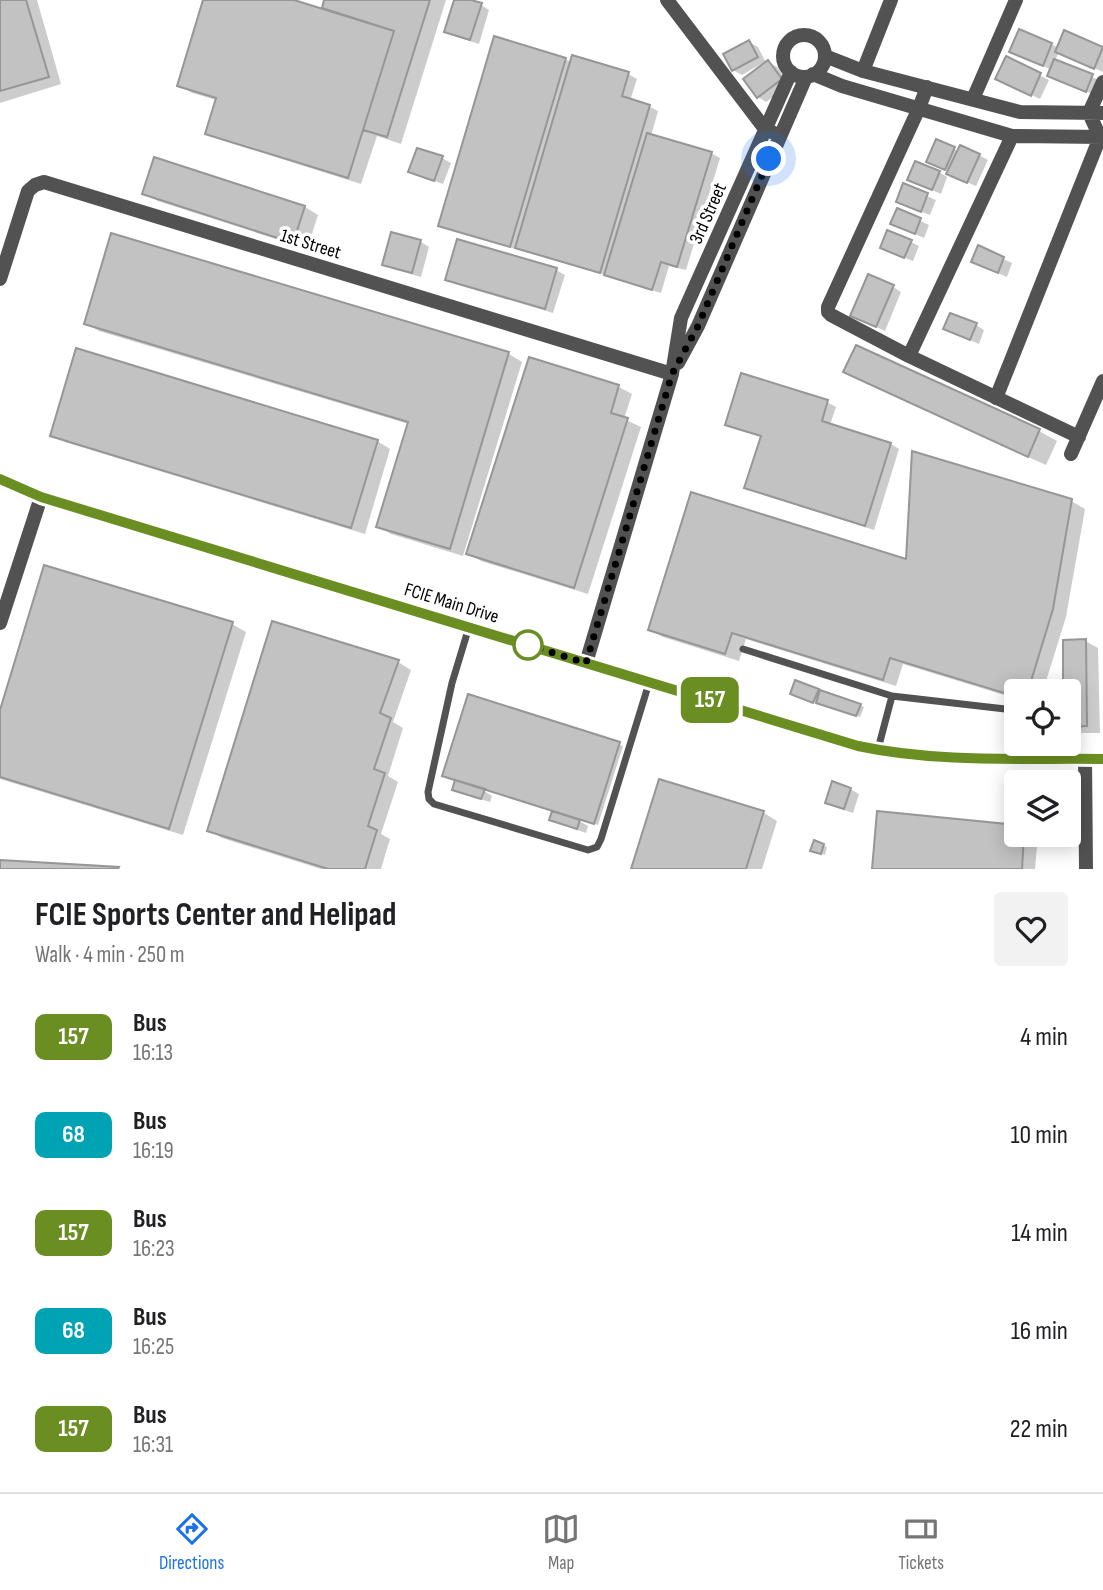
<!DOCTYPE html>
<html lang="en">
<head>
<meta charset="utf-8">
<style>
	:root { --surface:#fff; --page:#f2f2f2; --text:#202124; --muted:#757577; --line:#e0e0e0; --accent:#1a73e8 }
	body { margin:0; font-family:"Sofia Sans Condensed",sans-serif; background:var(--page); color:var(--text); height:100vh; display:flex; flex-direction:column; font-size:26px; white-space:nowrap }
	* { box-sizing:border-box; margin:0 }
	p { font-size:23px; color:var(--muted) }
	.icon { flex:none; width:38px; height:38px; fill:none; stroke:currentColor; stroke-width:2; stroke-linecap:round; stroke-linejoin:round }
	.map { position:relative; height:869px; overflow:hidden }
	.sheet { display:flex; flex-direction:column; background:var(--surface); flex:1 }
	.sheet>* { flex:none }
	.badge { padding:0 14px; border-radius:10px; font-size:24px; line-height:46px }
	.fabs { position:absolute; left:1004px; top:679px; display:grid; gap:14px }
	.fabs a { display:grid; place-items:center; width:77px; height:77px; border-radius:7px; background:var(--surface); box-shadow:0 4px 18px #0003; font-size:35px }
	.you { position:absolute; width:35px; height:35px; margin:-18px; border:5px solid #fff; border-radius:50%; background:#1a73e8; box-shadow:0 0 0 10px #1a73e833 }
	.map>.badge { position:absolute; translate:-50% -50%; box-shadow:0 0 0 4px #fff }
	.round { display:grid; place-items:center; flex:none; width:74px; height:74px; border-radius:7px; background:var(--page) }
	.head { display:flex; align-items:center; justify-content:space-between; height:119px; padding:0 35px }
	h1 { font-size:33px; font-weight:700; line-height:52px }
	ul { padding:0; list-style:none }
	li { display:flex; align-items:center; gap:21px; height:98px; padding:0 35px }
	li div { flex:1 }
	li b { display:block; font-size:26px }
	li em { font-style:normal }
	li .badge { min-width:77px; font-weight:700; text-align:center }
	.tab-bar { display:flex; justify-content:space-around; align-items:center; height:98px; border-top:2px solid var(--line); background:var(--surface); font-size:19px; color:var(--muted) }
	.tab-bar a { display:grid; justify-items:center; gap:4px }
	.tab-bar .on { color:var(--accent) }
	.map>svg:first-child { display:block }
	.shadow { fill:#0003 }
	.building { fill:#c2c2c2; stroke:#969696; stroke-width:2 }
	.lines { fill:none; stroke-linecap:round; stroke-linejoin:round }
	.lane { stroke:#525252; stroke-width:7 }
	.street { stroke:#525252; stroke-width:14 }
	.line-casing { stroke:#fff; stroke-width:16 }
	.line { stroke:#6b8e23; stroke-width:10 }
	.walk { stroke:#000; stroke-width:7; stroke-dasharray:0 12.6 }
	.stop-dot { fill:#fff; stroke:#6b8e23; stroke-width:3.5 }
	.labels { text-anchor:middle; stroke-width:7; stroke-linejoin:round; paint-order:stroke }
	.street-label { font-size:19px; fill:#000; stroke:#fff }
</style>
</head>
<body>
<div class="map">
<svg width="1103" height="869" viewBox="0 0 1103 869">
	<rect width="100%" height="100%" fill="#fff"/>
	<path class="shadow" d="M 0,0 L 37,0 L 61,84 L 0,103 Z
		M 205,0 L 288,0 L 323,11 L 326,0 L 446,0 L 401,144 L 377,136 L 361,184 L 221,140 L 207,133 L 217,100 L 192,93 L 179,85 Z
		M 456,0 L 465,0 L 481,5 L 489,10 L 479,44 L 454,36 L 446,31 Z
		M 1065,32 L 1103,48 L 1103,72 L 1059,52 L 1055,61 L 1101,81 L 1095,95 L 1058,80 L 1049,76 L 1052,70 L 1020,56 L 1051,44 L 1058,48 Z
		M 749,42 L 758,47 L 766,63 L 768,62 L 777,67 L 790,85 L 766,102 L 758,97 L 763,66 L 761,64 L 742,75 L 733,70 Z
		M 565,59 L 572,63 L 628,74 L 637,79 L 630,101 L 650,107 L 658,111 L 651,136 L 711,153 L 720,158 L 686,270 L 669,266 L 661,293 L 615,279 L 609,276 L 526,252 L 519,249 L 519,250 L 449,230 L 440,225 Z
		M 1007,59 L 1049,80 L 1040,99 L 1006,83 Z
		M 937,141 L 958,151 L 979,155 L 988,160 L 976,186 L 957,178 L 938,165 Z
		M 442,158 L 451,163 L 443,184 L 419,176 L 410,171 Z
		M 155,159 L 305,207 L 318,215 L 307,249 L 158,201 L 144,193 Z
		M 939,172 L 947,177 L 941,194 L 918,184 Z
		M 904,186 L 936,200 L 930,215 L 906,206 Z
		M 898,210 L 929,225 L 924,238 L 901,228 Z
		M 393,234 L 421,242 L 429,247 L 421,277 L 393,269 L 384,264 Z
		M 113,235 L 509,354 L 522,362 L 463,556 L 391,534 L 378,526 L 409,424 L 99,331 L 86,323 Z
		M 911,242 L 919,246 L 913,261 L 890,252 Z
		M 979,248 L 1012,263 L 1007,277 L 973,262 Z
		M 556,270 L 565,275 L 553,313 L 456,284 L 447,279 Z
		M 893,287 L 901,292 L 885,331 L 861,320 Z
		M 976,325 L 984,330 L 979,344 L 954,333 Z
		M 530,359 L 619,387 L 632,394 L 624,419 L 641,427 L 588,594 L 481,561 L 468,553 Z
		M 845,371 L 1039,431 L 1057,441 L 1046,465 L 863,382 Z
		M 827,402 L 836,407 L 830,425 L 891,444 L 899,449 L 874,530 L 755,492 L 746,487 L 762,437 L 735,429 L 727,424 Z
		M 52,435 L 377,441 L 390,449 L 365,534 L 65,442 Z
		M 1071,501 L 1085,509 L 1066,617 L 1043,691 L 1017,691 L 1017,699 L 903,664 L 896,686 L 746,639 L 739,661 L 663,637 L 650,630 L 907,561 Z
		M 232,624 L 246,632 L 183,835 L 0,779 L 0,716 Z
		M 1085,641 L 1098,648 L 1100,733 L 1073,733 L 1069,732 L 1069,691 L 1059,691 L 1059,689 L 1065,689 Z
		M 398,662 L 411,670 L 393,722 L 403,728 L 388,776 L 398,782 L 381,834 L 390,839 L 381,869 L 321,869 L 222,838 L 209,830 Z
		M 818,690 L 864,707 L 860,717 L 795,696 Z
		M 470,696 L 623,746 L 598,825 L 577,818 L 576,819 L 588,826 L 586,833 L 560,824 L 551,820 L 554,811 L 482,788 L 481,789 L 492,796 L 490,802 L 463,794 L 455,789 Z
		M 660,781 L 764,813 L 777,821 L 762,869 L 633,869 Z
		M 850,789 L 859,794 L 853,813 L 835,807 L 827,802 Z
		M 1017,835 L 1038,835 L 1035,869 L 874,869 Z
		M 815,842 L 827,847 L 825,855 L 816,852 Z"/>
	<path class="building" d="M 0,0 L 26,0 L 49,77 L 0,91 Z
		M 203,0 L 294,0 L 394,31 L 348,178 L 205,134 L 216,98 L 177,86 Z
		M 324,0 L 430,0 L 387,137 L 363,130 L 394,31 L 322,8 Z
		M 454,0 L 471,0 L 482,3 L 470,40 L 444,32 Z
		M 1019,29 L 1052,43 L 1043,66 L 1009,52 Z
		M 1064,30 L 1103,47 L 1094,69 L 1055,52 Z
		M 494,36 L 566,58 L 510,247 L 438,226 Z
		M 749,40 L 758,57 L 732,71 L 723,54 Z
		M 572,55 L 629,72 L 622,96 L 650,105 L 600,273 L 515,248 Z
		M 1006,56 L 1041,73 L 1031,96 L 995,79 Z
		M 1054,59 L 1093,74 L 1086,92 L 1047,76 Z
		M 768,60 L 782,79 L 757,98 L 743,79 Z
		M 647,133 L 712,152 L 677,267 L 661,262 L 652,290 L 604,275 Z
		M 936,139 L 955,147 L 945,170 L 926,162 Z
		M 960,145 L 980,154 L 967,183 L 946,174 Z
		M 417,148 L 443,156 L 434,181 L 408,172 Z
		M 154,157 L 305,206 L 293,243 L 142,194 Z
		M 915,161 L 940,171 L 932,190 L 907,180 Z
		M 903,183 L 928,193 L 921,212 L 896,202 Z
		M 897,208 L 921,218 L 915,234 L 890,224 Z
		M 887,230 L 912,240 L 904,258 L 880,248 Z
		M 391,232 L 421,240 L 412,273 L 382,265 Z
		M 111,233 L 509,352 L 450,549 L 376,527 L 408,422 L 84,324 Z
		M 457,239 L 557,268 L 545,309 L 445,280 Z
		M 978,245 L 1004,257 L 998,273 L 971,262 Z
		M 868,274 L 894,285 L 876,327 L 850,316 Z
		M 950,313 L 977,323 L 970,340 L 943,329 Z
		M 856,345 L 1040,429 L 1028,457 L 843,372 Z
		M 76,348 L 378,440 L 351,528 L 50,436 Z
		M 529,357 L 619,385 L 611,413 L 628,418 L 574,588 L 466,554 Z
		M 741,373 L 828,400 L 822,421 L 891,443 L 865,526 L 744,488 L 761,436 L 725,425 Z
		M 912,451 L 1072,499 L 1053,609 L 1028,691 L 1017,691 L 1017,697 L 890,658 L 883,680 L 732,633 L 725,654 L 648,630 L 691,492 L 906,559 Z
		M 44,565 L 233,622 L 169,829 L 0,777 L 0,710 Z
		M 272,621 L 399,660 L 380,713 L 391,718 L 374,769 L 385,773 L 368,826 L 377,830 L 365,869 L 328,869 L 207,831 Z
		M 1086,639 L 1087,726 L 1069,727 L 1069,691 L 1057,691 L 1057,687 L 1063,687 L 1063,640 Z
		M 795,680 L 819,689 L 813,703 L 790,694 Z
		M 820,690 L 861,704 L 856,716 L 816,703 Z
		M 468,694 L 620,742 L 594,824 L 442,776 Z
		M 659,779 L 764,811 L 746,869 L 631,869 Z
		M 455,780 L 485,789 L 481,799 L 452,790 Z
		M 832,781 L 851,788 L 844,809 L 825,803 Z
		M 552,811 L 580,820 L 577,829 L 549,820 Z
		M 877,811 L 1017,825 L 1017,835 L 1024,835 L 1022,869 L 872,869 Z
		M 814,840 L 824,844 L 821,854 L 810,851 Z
		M 0,860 L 119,867 L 118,869 L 0,869 Z"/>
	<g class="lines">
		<path class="lane" d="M 469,627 L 452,683 L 428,792 L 429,799 L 434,804 L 588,850 L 597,847 L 601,839 L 649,683
			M 743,649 L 892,696 L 1014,710 L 1017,709
			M 878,749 L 892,696"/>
		<path class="street" d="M 667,0 L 765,129 L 772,132
			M783 56a21 21 0 1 1 42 0a21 21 0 1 1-42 0Z
			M 825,56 L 863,71 L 1020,112 L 1103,113
			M 863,71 L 891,0
			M 813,74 L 842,86 L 1012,136 L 1103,137
			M 927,87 L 919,108 L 828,307 L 828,312 L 831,315 L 909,356 L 1079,437
			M 973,99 L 1016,0
			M 0,279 L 28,191 L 35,185 L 44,182 L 672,374
			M 909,356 L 1012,136
			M 678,363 L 698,326 L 806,77
			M 996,398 L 1100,137 L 1089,113 L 1103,82
			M 1071,454 L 1103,381
			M 0,479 L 41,497 L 857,746 C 938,763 1021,758 1103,759
			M 0,623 L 41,497
			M 586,663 L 672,374 L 681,318 L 791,72
			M 1085,759 L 1086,869"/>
	</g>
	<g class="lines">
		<g class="line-casing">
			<path id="line" d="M 0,479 L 41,497 L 858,746 C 938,763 1021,758 1103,759"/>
		</g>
		<use href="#line" class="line"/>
		<path class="walk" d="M 528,645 L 586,663 L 672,374 L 698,326 L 769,159"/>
	</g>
	<circle class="stop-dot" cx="528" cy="645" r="14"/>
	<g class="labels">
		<g class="street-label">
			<text transform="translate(707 213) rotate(-66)" y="7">3rd Street</text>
			<text transform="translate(311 243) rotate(17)" y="7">1st Street</text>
			<text transform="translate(452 602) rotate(17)" y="7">FCIE Main Drive</text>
		</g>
	</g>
</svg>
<div class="fabs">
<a><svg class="icon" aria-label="locate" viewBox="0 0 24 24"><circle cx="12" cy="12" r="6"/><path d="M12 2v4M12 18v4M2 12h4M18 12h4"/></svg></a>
<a><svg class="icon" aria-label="layers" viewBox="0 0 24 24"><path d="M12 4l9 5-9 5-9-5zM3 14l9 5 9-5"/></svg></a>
</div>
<div class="you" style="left:769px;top:159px"></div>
<b class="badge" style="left:710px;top:700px;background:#6b8e23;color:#fff">157</b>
</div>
<section class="sheet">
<div class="head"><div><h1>FCIE Sports Center and Helipad</h1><p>Walk · 4 min · 250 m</p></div><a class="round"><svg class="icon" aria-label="heart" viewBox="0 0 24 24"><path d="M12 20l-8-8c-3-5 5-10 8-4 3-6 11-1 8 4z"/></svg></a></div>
<ul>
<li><span class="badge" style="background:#6b8e23;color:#fff">157</span><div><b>Bus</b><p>16:13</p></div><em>4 min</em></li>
<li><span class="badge" style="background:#00a3b4;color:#fff">68</span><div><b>Bus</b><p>16:19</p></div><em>10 min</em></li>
<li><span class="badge" style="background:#6b8e23;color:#fff">157</span><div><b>Bus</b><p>16:23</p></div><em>14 min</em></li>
<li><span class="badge" style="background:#00a3b4;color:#fff">68</span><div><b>Bus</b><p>16:25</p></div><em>16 min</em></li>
<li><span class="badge" style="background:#6b8e23;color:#fff">157</span><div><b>Bus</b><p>16:31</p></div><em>22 min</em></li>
</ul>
</section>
<nav class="tab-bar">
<a class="on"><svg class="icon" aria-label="directions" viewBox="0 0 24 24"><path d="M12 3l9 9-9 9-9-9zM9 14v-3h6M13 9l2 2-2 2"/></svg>Directions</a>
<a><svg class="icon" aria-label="map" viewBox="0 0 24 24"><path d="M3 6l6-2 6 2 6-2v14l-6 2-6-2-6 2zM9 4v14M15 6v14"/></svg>Map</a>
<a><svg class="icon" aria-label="tickets" viewBox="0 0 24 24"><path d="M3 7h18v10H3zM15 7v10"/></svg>Tickets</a>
</nav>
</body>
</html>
